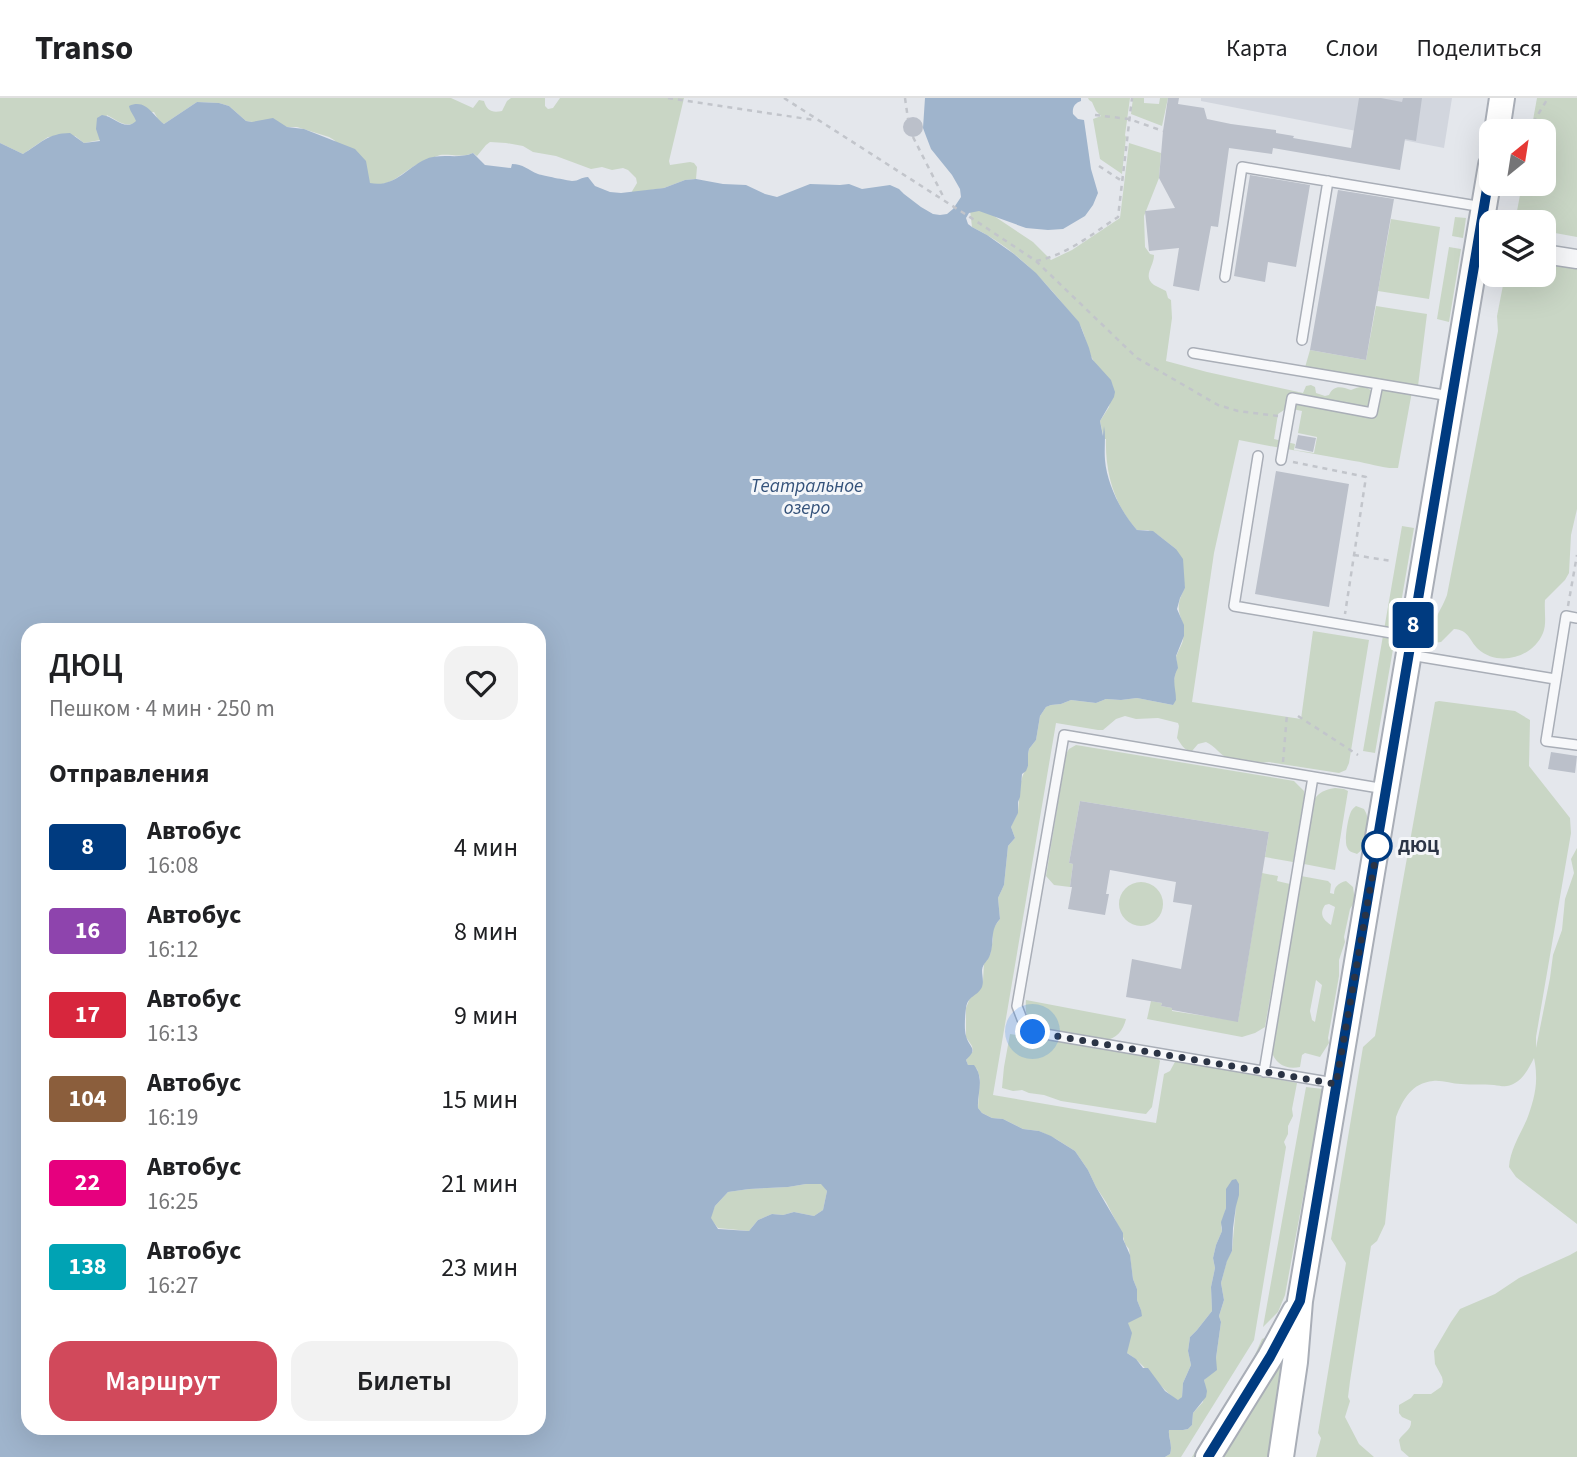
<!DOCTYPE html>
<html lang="ru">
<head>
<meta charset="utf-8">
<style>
	:root { --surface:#fff; --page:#f2f2f2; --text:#202124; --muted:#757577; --line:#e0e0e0; --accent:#d1495b }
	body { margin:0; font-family:"Source Sans 3",sans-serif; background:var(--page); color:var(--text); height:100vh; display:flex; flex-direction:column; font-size:26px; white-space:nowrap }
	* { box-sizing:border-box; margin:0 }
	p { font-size:23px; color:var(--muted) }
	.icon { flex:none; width:38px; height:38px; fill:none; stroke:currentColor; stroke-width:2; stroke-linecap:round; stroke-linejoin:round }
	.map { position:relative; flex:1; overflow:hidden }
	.side { position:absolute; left:21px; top:525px; width:525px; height:812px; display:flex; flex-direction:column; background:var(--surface); border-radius:21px; box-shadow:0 7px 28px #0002 }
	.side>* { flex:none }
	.badge { padding:0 14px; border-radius:5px; font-size:24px; line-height:46px }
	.needle { width:46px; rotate:30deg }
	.tools { position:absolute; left:1479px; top:21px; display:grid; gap:14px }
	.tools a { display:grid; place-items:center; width:77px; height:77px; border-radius:14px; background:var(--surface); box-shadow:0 7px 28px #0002; font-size:35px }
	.you { position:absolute; width:35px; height:35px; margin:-18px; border:5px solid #fff; border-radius:50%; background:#1a73e8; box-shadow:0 0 0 10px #1a73e833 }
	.map>.badge { position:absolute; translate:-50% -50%; box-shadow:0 0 0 4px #fff }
	h2 { padding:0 28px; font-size:26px; line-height:63px }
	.round { display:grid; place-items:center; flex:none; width:74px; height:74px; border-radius:21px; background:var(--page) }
	.headline { display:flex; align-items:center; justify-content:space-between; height:119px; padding:0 28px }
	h1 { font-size:33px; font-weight:600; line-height:52px }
	.cta { display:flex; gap:14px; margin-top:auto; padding:14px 28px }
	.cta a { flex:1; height:80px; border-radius:21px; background:var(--accent); color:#fff; font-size:28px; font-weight:600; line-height:80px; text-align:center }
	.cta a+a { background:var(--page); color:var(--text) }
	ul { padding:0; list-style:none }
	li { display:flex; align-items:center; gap:21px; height:84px; padding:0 28px }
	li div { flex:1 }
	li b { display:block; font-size:26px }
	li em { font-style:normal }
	li .badge { min-width:77px; font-weight:700; text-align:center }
	header { display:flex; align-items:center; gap:42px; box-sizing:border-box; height:98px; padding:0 35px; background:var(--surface); border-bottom:2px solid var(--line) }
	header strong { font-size:33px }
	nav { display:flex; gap:38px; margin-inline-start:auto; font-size:24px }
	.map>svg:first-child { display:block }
	.built { fill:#d2d6de }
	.green { fill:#c9d6c5; fill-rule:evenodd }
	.water { fill:#9fb4cc; fill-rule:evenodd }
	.building { fill:#bbc0ca }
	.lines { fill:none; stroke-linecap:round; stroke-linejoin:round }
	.lane-casing { stroke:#a9aeb7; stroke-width:12 }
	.street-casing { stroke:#a9aeb7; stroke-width:21 }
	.secondary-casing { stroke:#a9aeb7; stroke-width:28 }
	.path { stroke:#c2c5cb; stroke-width:2.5; stroke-dasharray:5 5; stroke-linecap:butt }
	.lane { stroke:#f7f8fa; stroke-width:9 }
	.street { stroke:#f7f8fa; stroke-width:18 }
	.secondary { stroke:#fff; stroke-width:24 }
	.line-casing { stroke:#fff; stroke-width:16 }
	.line { stroke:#003b80; stroke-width:10 }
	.walk { stroke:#2b3445; stroke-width:7; stroke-dasharray:0 12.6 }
	.stop-dot { fill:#fff; stroke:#003b80; stroke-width:3.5 }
	.labels { text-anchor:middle; stroke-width:6; stroke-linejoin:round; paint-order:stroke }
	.stop-label { font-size:18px; font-weight:bold; fill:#2b3445; stroke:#f4f6f9; text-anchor:start }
	.water-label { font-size:19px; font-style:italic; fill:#34527a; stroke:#f4f6f9 }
</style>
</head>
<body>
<header>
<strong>Transo</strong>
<nav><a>Карта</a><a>Слои</a><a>Поделиться</a></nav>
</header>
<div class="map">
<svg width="1577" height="1359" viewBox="0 0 1577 1359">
	<rect width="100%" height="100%" fill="#e4e7ec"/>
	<path class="built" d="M 1201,0 L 1452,0 L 1444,50 L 1201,3 Z"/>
	<path class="green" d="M 0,0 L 451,0 L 473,10 L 479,2 L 484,3 C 487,13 492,15 502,13 L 507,3 L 511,0 L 545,0 L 545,8 L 548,11 L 553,10 L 560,0 L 684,0 L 669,63 L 670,67 L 690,64 L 694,65 L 697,69 L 696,81 L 685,82 L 664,90 L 631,95 L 637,85 L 636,80 L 628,72 L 623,70 L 612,72 L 602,69 L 591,71 L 556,58 L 533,54 L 523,48 L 506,45 L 490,44 L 486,47 L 477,58 L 473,55 C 463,60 451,56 440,57 C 434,59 426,63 420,65 C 402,73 392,90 370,86 L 368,80 L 334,42 L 329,39 L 297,29 L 287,29 L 246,23 L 229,8 L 219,5 L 197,4 L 164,26 L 159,23 L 154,14 L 134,17 L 137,23 C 127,32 117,22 107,17 L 100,42 L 84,45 L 75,38 L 48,39 L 23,56 L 0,45 Z
		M 1088,0 L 1130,0 L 1125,37 L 1126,39 L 1122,76 L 1100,61 L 1093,21 L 1101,18 L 1096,13 L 1092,4 L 1089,2 Z
		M 1133,0 L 1144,0 L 1144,5 L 1159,6 L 1160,0 L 1168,0 L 1162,28 L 1131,16 Z
		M 1537,0 L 1577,0 L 1577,139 L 1544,133 L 1544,124 L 1515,124 L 1522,86 L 1544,86 L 1544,33 L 1531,33 Z
		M 1129,45 L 1161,55 L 1159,80 L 1144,118 L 1145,149 L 1150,156 L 1154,157 C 1154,169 1142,178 1154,187 C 1158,189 1162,191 1166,193 L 1168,200 L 1171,202 L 1172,220 L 1166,263 L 1207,274 L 1303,295 L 1306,288 L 1311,287 L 1315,289 L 1316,295 L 1325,298 L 1329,297 C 1334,286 1342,289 1351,292 C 1359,289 1366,286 1372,294 L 1378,283 L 1304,273 L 1310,252 L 1366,262 L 1376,208 L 1427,216 L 1418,288 L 1413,288 L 1398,370 C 1383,371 1369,365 1354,363 C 1316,356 1277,350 1239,342 L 1214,455 L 1192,604 L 1301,621 L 1313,533 L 1369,542 L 1349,665 L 1346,672 L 1339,675 L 1269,664 C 1260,666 1238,664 1229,661 C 1220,657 1215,648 1206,644 L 1198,646 L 1192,653 C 1184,653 1181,646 1177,640 L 1179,628 L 1178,625 L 1158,620 L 1136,621 L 1125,618 L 1116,621 L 1103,632 L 1098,632 L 1056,625 L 993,997 L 1156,1025 L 1164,976 L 1170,973 L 1176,962 L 1297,985 L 1292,1011 L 1293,1018 L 1288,1028 L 1288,1036 L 1284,1044 L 1286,1049 L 1254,1242 L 1181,1359 L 1165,1359 L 1170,1356 C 1173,1347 1168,1340 1169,1332 L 1183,1332 L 1188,1331 L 1192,1327 L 1193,1315 L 1203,1304 L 1205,1287 L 1204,1282 L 1208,1278 L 1216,1260 L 1221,1224 L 1219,1218 L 1224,1202 L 1221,1185 L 1227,1162 L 1232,1153 L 1236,1108 L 1226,1091 L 1226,1110 L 1221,1129 L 1222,1133 L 1216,1147 L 1213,1160 L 1215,1170 L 1211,1189 L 1212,1213 L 1197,1232 L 1190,1239 L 1188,1253 L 1191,1267 L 1183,1285 L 1182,1299 L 1179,1303 C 1158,1290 1147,1267 1127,1255 L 1128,1225 L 1141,1212 L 1137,1202 L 1137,1191 L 1133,1181 L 1129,1151 L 1125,1146 L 1122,1135 L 1106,1104 L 1096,1089 L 1088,1072 L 1075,1053 L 1056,1041 L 1039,1033 L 1023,1031 L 1003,1021 L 992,1020 L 982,1015 L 978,1010 L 980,980 L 977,971 L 968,967 L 966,962 L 973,953 L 972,948 L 966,939 L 966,910 L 970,900 L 983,883 L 984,866 L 990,857 L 993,841 L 992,835 L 994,829 L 1000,821 L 998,800 L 1004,787 L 1008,748 L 1015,740 L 1011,729 C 1013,724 1017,718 1018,713 C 1020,697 1018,681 1028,668 L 1028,656 L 1029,651 L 1036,642 L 1040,618 L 1046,609 L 1051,607 L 1061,606 L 1071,602 L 1096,605 L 1106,601 L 1121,602 L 1137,600 L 1173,607 C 1176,596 1173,592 1174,583 C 1175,574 1178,567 1176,559 C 1178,553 1182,547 1183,542 C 1187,517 1170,517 1185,490 L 1176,451 L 1158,437 L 1148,432 L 1137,432 C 1114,407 1105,374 1106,341 L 1104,341 L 1100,323 L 1109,309 L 1113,288 C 1108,277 1098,272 1093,262 C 1087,252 1086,238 1080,227 C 1076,219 1068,213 1063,206 C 1037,174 1009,147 972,129 L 970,112 L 976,106 L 1033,144 L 1051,162 L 1072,152 L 1120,120 ZM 1287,310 L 1302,313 L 1298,335 L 1317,339 L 1314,355 L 1294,352 L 1295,346 L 1274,341 L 1278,316 Z
		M 1455,119 L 1466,120 L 1463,140 L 1452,138 Z
		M 1391,121 L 1440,129 L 1429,201 L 1378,193 Z
		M 1449,149 L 1461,151 L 1449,224 L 1437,221 Z
		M 1544,161 L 1577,167 L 1577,411 L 1571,437 L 1569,475 L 1565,482 L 1545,502 C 1544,513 1547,525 1543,535 C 1533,560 1498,569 1478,551 C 1469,542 1469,532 1454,531 L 1441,544 L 1434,545 C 1428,526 1441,514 1447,497 L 1498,233 L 1497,218 L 1505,177 L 1544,177 Z
		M 1402,428 L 1414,430 L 1375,655 L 1363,653 Z
		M 1439,603 L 1515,613 L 1530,622 L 1529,668 L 1570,720 L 1571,735 L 1536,939 L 1536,950 L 1550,880 L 1553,857 L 1562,832 L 1565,801 L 1574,775 L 1571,761 L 1577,750 L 1577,1126 L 1516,1079 L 1509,1069 C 1510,1052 1520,1037 1527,1021 C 1532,1008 1537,991 1536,977 C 1536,971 1535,965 1534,960 C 1530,968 1524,980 1515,985 C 1507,990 1502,988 1494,987 C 1483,986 1472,987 1461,986 C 1452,986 1442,982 1433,983 C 1412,985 1403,1001 1396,1019 L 1385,1126 L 1377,1143 L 1371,1148 L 1350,1283 L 1348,1299 L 1350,1303 L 1345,1319 L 1359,1346 L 1374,1359 L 1316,1359 L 1321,1340 L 1318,1335 L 1346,1165 L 1331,1141 L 1363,949 L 1375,938 L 1435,604 Z
		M 1076,647 L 1294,683 L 1304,693 L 1304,700 L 1293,764 L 1265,759 L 1269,734 L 1080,703 L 1069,765 L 1073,766 L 1070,789 L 1054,787 L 1046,778 L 1066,656 L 1069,651 Z
		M 1335,690 L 1344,691 L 1348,693 L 1335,772 L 1304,766 C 1306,753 1309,708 1316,699 C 1321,693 1328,691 1335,690 Z
		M 1356,708 L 1364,711 C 1372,724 1370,747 1357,756 C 1352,754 1349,754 1347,749 C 1344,744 1348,717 1352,712 C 1353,710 1355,709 1356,708 Z
		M 1262,775 L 1278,778 L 1277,783 L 1290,786 L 1265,929 L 1255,935 L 1242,939 L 1147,921 L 1151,903 L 1162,905 L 1161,908 L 1172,910 L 1172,913 L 1238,923 Z
		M 1301,778 L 1328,783 L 1331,786 L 1330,795 L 1334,796 C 1334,789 1338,785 1346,783 L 1353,789 L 1355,803 L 1350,811 L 1344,839 L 1345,844 L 1339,862 L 1339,878 L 1328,940 L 1329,945 L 1320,959 L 1305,955 L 1302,957 L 1300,969 C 1286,972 1275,966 1271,952 ZM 1329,806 L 1335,809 L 1331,827 C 1323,822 1319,816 1325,807 ZM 1316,882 L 1322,887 L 1315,924 L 1312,922 L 1310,913 Z
		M1119 806a22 22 0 1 1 44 0a22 22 0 1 1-44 0Z
		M 1026,902 L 1126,921 C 1123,933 1117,940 1104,943 L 1034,930 C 1026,922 1025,913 1026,902 Z
		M 1010,936 L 1114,952 L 1146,959 L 1157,959 L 1160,963 L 1152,1009 L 1146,1016 L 1138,1015 L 1061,1003 L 1044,997 L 1029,995 L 1022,992 L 1013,993 L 1002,990 L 1004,969 Z
		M 1306,989 L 1323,991 L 1285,1197 L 1278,1214 L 1263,1229 Z
		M 806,1086 L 822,1086 L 827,1093 L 823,1112 L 814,1118 L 794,1114 L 783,1117 L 772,1116 L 758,1122 L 749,1133 L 718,1130 L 710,1120 L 715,1108 L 728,1094 L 749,1091 L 788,1089 Z
		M 1577,1153 L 1577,1359 L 1409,1359 L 1401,1352 L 1399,1342 C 1403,1335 1412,1332 1411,1323 L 1402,1319 L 1399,1315 L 1399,1307 L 1411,1300 L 1414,1296 L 1431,1296 L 1441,1289 L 1443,1284 L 1442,1279 L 1435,1266 L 1434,1253 L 1451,1224 L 1460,1211 L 1495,1196 L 1519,1180 L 1570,1157 Z
		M 1271,1237 L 1197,1359 L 1192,1359 L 1254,1259 L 1262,1241 Z
		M 1285,1256 L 1269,1359 L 1218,1359 Z"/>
	<path class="water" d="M 925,0 L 1081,0 L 1081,3 C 1075,5 1072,9 1073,16 L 1078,21 L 1084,22 L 1091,71 L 1098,95 L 1093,107 L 1085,118 L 1063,131 L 1048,132 L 1026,130 L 979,113 L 969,115 L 966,120 L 968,126 L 972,129 L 987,137 L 1014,156 L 1036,175 L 1079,224 L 1089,250 L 1092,261 L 1111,282 L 1115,294 L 1114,299 L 1100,323 L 1103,338 L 1104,328 C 1106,339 1104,350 1105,362 C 1107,386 1121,414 1137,432 L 1153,433 L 1176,451 L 1183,461 L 1185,490 L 1180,500 L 1177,511 L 1184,527 L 1184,538 L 1176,558 L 1178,570 C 1171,582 1176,590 1176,602 L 1173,607 L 1137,600 L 1121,602 L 1106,601 L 1096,605 L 1071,602 L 1061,606 L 1051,607 L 1046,609 L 1040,618 L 1036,642 L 1029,651 L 1028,656 L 1028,668 L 1026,673 L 1022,676 L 1020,699 L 1018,704 L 1018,715 L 1011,729 L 1015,740 L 1008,748 L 1004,787 L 998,800 L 1000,821 C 989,833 995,843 990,857 C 988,863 983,865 982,872 C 982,878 984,883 982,889 C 977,899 968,897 966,910 C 965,918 964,931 966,938 C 969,950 979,950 966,962 L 968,967 L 974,967 C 985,981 977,995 978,1010 L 982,1015 L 992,1020 L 1003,1021 L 1023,1031 L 1039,1033 L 1051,1038 L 1075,1053 L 1088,1072 L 1096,1089 L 1123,1135 L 1123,1141 L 1130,1157 L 1133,1181 L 1137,1191 L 1137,1202 L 1141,1212 L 1142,1218 L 1128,1225 L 1132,1235 L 1127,1255 L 1136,1261 L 1143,1270 L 1148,1270 L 1165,1293 L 1178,1302 L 1182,1299 L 1183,1285 L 1191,1267 L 1188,1253 L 1190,1239 L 1197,1232 L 1212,1213 L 1211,1189 L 1215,1170 L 1213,1160 L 1216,1147 L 1222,1133 L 1221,1124 L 1226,1110 L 1226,1091 L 1232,1082 L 1236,1081 L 1239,1086 L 1239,1097 L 1236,1108 L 1233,1130 L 1232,1153 L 1227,1163 L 1221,1185 L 1224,1202 L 1219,1218 L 1221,1224 L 1216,1260 L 1217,1272 L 1204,1282 L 1207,1293 L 1206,1299 L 1193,1315 L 1192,1327 L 1188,1331 L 1183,1332 L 1169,1332 C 1168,1340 1173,1347 1170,1356 L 1165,1359 L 0,1359 L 0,45 L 23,56 C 40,46 48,35 70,35 L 84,45 L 100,43 L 96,31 L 97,20 L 102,17 C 114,18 125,34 136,23 C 134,17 130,14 129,8 C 146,0 153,18 164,26 L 197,4 L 219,5 L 229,8 L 246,23 L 252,24 L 273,20 L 287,29 L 304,31 L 355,51 L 366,63 L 370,85 C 393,90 406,71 424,62 C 440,54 458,62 473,55 L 485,67 L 511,70 L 512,66 C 523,66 528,72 538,76 C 544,78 566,82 572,83 C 579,83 581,79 588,79 L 595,88 L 610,94 L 621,95 L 664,90 L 685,82 L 696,81 L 723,86 L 746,87 L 765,96 L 777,99 L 810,86 L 840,87 L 849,86 L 862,91 L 890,87 L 899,91 L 904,96 L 921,109 L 933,116 L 940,117 L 947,116 L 953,111 L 961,99 L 960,91 L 952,77 L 931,51 L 926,38 L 923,30 ZM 539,532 L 539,1330 L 28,1330 L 28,532 ZM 806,1086 L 821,1086 L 827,1093 L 823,1112 L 814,1118 L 794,1114 L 783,1117 L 772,1116 L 758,1122 L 749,1133 L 718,1131 L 711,1120 L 715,1108 L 728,1094 L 749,1091 L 788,1089 Z"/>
	<path class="building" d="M 1168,0 L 1179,0 L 1178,6 L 1204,10 L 1207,21 L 1231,26 L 1276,32 L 1276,35 L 1294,38 L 1293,40 L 1351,50 L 1359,0 L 1381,0 L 1402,4 L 1403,0 L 1422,0 L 1416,43 L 1405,41 L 1400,72 L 1273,50 L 1272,56 L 1229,50 L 1218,129 L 1211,128 L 1199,193 L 1173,188 L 1179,150 L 1149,153 L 1145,113 L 1175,110 L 1159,80 L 1163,33 Z
		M903 29a10 10 0 1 1 20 0a10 10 0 1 1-20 0Z
		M 1250,77 L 1310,87 L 1296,169 L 1268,164 L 1265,184 L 1234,178 Z
		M 1338,92 L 1394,101 L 1366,262 L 1310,252 Z
		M 1298,337 L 1316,340 L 1313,354 L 1295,350 Z
		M 1276,373 L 1349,386 L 1329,509 L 1255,496 Z
		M 1551,654 L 1577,658 L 1575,675 L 1548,671 Z
		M 1080,703 L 1269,734 L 1238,924 L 1172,912 L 1172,910 L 1161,908 L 1162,905 L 1126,899 L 1132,861 L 1181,871 L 1192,807 L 1173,804 L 1176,784 L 1110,772 L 1106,796 L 1109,796 L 1105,817 L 1068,811 L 1072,789 L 1070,789 L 1073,766 L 1069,765 Z"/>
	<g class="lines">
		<g class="lane-casing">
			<path id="lane" d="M 1225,179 L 1242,69 L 1483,109
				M 1302,242 L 1328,83
				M 1193,255 L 1450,298
				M 1258,358 L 1234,508 L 1409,538
				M 1281,362 L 1292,300 L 1372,315 L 1378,286
				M 1577,520 L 1566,518 L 1546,643 L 1577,647
				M 1410,557 L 1555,581
				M 1264,974 L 1313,679
				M 1334,985 L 1033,934 L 1025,929 L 1017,908 L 1064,637 L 1385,691"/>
		</g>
		<g class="street-casing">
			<path id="street" d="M 1544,156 L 1577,161"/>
		</g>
		<g class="secondary-casing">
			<path id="secondary" d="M 1497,33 L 1502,0
				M 1208,1359 L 1270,1259 L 1295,1213
				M 1281,1359 L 1295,1264 L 1300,1203 L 1491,67"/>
		</g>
		<path class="path" d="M 668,0 L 814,22
			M 784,0 L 976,123 L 1036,163 L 1137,260 L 1218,307 L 1238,313 L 1278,318
			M 905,0 L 908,21
			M 1095,17 L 1129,21 L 1163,33
			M 1528,33 L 1548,0
			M 913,39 L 944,100
			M 1099,68 L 1122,83
			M 1036,163 C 1067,157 1092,136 1118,119 L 1132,0
			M 1293,364 L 1366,379 L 1345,516
			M 1354,457 L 1391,463
			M 1568,508 L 1577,457
			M 1298,618 L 1358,657
			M 1283,664 L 1287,616"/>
		<use href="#lane" class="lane"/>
		<use href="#street" class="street"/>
		<use href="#secondary" class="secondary"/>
	</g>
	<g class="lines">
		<g class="line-casing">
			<path id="line" d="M 1208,1359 L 1270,1259 L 1300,1203 L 1491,67"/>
		</g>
		<use href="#line" class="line"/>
		<path class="walk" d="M 1033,934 L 1336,986 L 1378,745 L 1377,748"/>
	</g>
	<circle class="stop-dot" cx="1377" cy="748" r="14"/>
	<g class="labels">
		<g class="stop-label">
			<text x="1398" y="754">ДЮЦ</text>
		</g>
		<g class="water-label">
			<text x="807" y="394">Театральное<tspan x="807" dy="22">озеро</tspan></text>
		</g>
	</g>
</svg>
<div class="tools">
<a><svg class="needle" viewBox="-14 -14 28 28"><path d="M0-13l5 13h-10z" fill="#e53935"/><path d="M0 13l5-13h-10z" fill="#757577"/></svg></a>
<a><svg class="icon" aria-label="layers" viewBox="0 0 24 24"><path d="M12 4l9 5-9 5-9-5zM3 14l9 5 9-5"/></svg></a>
</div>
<div class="you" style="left:1033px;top:934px"></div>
<b class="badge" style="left:1413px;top:527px;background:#003b80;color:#fff">8</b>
<section class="side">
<div class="headline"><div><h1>ДЮЦ</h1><p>Пешком · 4 мин · 250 m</p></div><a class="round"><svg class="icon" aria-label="heart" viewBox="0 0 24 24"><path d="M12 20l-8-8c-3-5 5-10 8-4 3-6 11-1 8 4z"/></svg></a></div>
<h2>Отправления</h2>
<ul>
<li><span class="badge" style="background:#003b80;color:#fff">8</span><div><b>Автобус</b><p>16:08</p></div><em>4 мин</em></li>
<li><span class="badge" style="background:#8e44ad;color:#fff">16</span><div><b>Автобус</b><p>16:12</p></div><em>8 мин</em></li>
<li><span class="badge" style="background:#d7263d;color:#fff">17</span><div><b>Автобус</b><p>16:13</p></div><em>9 мин</em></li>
<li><span class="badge" style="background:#8b5e3c;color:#fff">104</span><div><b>Автобус</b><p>16:19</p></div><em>15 мин</em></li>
<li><span class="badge" style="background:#e6007e;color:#fff">22</span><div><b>Автобус</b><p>16:25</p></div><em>21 мин</em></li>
<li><span class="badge" style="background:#00a3b4;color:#fff">138</span><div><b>Автобус</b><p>16:27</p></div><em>23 мин</em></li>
</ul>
<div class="cta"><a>Маршрут</a><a>Билеты</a></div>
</section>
</div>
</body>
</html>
